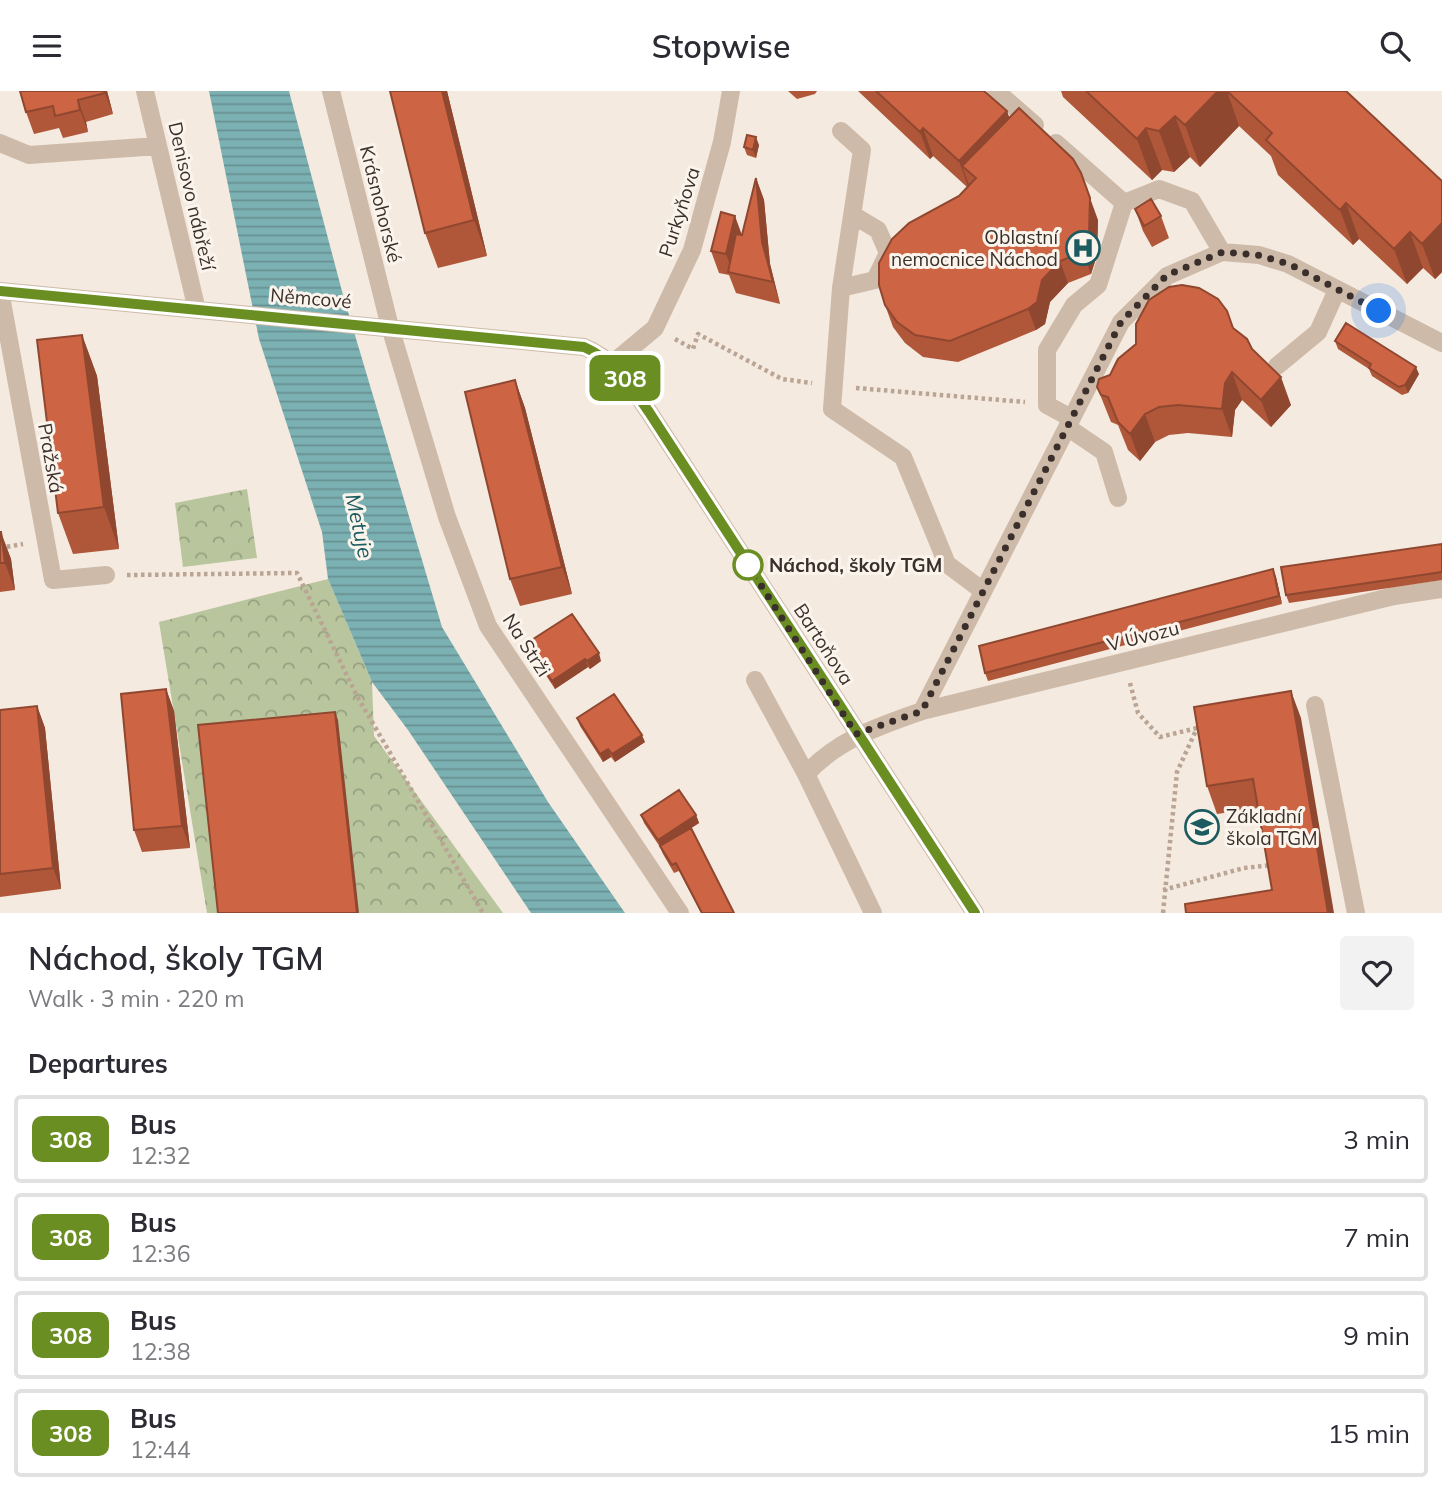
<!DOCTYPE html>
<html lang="en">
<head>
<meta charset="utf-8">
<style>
	:root { --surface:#fff; --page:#f2f2f3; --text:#2b2b33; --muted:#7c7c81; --line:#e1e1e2 }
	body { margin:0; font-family:Mulish,sans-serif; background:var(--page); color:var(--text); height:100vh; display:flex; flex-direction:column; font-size:26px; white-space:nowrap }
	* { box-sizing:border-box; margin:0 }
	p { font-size:23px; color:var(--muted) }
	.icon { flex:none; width:38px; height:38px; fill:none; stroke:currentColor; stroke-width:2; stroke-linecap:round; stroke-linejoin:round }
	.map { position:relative; height:822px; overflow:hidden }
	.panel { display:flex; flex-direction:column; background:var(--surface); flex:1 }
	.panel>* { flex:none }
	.badge { padding:0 14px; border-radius:10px; font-size:24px; line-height:46px }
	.you { position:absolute; width:35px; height:35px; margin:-18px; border:5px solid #fff; border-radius:50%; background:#1a73e8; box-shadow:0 0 0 10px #1a73e833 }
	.map>.badge { position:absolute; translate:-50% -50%; box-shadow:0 0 0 4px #fff }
	h2 { padding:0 28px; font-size:26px; line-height:63px }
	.round { display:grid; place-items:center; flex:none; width:74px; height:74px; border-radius:7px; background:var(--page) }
	.overview { display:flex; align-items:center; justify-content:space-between; height:119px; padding:0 28px }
	h1 { font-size:33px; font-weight:600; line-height:52px }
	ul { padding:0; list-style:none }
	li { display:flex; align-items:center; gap:21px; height:88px; margin:0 14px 10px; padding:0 14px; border:4px solid var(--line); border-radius:7px }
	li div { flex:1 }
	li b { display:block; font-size:26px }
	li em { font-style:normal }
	li .badge { min-width:77px; font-weight:700; text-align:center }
	header { display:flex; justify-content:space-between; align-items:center; height:91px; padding:0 28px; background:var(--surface); font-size:32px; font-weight:600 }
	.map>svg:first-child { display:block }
	.forest { fill:url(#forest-crowns) }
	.water { fill:url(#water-rules) }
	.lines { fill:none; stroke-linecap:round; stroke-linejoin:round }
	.path { stroke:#baa493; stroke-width:4.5; stroke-dasharray:3.5 3.5; stroke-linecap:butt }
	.minor { stroke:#cebaa9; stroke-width:18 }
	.wall { fill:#b0573a }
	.shaded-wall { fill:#904730 }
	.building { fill:#cd6544; stroke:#904730; stroke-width:2 }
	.line-casing { stroke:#fff; stroke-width:16 }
	.line { stroke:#6b8e23; stroke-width:10 }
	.walk { stroke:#3a2f2a; stroke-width:7; stroke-dasharray:0 12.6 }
	.stop-dot { fill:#fff; stroke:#6b8e23; stroke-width:3.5 }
	.labels { text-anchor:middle; stroke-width:6; stroke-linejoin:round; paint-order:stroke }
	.street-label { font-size:19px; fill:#3a2f2a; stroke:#fbf4ec }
	.poi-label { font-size:19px; fill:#3a2f2a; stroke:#fbf4ec; text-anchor:end }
	.stop-label { font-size:19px; font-weight:bold; fill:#3a2f2a; stroke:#fbf4ec; text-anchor:start }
	.water-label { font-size:21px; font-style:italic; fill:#1c5b5f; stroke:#fbf4ec }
</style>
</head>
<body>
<header><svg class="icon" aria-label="menu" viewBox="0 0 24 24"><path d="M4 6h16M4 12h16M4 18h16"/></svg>Stopwise<svg class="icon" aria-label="search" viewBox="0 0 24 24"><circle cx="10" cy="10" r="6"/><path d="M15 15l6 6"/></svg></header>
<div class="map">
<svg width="1442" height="822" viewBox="0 0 1442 822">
	<defs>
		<pattern id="forest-crowns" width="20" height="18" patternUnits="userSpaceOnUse" patternTransform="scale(1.75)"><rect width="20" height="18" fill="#b8c59d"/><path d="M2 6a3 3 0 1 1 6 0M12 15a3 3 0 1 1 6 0" fill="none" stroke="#97a080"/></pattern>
		<pattern id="water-rules" width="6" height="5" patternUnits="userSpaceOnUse" patternTransform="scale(1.75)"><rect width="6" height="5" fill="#7cb1b3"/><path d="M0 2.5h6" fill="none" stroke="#679092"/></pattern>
	</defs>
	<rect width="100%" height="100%" fill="#f4eadf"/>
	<path class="forest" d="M 247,398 L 257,467 L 183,476 L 175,412 Z
		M 328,488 L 372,591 L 374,645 L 503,822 L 207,822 L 159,531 Z"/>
	<path class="water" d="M 209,0 L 289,0 L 343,204 L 442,536 L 548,711 L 625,822 L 531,822 L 408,639 L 372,591 L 328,488 L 322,441 L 259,248 Z"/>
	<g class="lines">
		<path class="path" d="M 675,248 L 693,258 L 698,243 L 782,288 L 812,292
			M 856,297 L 1025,311
			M 0,457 L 23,453
			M 127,484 L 297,482 L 357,605 L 483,822
			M 1130,592 L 1138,622 L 1160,646 L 1197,637
			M 1163,799 L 1244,777 L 1272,774
			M 1163,822 L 1177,681 L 1197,637 L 1201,636"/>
		<path class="minor" d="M 145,0 L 197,219
			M 331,0 L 390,236 L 447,426 L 488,535 L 680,822
			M 996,0 L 1035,34
			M 841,40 L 862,59 L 841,197 L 832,318 L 903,366 L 947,473 L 983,500
			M 0,52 L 29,64 L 158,55
			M 1056,52 L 1124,112
			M 841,197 L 875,189 L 888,162 L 878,139 L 853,124
			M 0,200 L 584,256 C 616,269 630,294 649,321 L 975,822
			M 0,200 L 53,489 L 106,484
			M 613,272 L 655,237 L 692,159 L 722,51 L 731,0
			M 1277,275 L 1318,241 L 1337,199
			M 1071,327 L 1047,314 L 1047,259 L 1074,214 L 1098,194 L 1124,112 L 1159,98 L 1192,110 L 1222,161
			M 1067,336 L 1104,361 L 1118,407
			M 755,589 L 806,683
			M 1315,614 L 1356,822
			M 922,620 L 1121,231 L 1167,185 L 1222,161 L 1259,164 L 1288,173 L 1442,252
			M 873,822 L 806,683 C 839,648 877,636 922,620 L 1394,505 L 1442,498"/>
	</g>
	<path class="wall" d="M 107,0 L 113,23 L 86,31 L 88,41 L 63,47 L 59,37 L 34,43 L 26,21 Z
		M 447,0 L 487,165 L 438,177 L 425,142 Z
		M 788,0 L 817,0 L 815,3 L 797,8 Z
		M 858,0 L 984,0 L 1007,20 L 1009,27 L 1098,129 L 1097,164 L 1091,183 L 1068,192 L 1050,211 L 1045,233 L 1036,239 L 958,271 L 923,266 L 905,252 L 893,236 L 885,214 L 959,105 L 967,96 L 933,65 L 930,68 Z
		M 1061,0 L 1346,0 L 1442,90 L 1442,181 L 1435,188 L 1423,177 L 1407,193 L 1359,148 L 1353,154 L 1278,84 L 1271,65 L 1239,35 L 1200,76 L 1190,66 L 1174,81 L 1162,79 L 1152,89 L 1063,6 Z
		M 759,54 L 756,67 L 747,64 L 744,56 Z
		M 756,87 L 764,109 L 770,173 L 780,213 L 736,202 L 729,184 L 719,182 L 711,160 L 742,144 Z
		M 1135,118 L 1161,125 L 1169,147 L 1152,156 L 1143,140 Z
		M 1234,238 L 1252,258 L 1291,314 L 1271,336 L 1242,309 L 1235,319 L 1232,346 L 1188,342 L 1169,344 L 1155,351 L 1140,370 L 1128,359 L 1118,334 L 1111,331 L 1097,296 L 1110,284 L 1136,253 Z
		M 82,244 L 97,285 L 119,458 L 73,463 L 58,422 Z
		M 1335,250 L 1419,283 L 1408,302 L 1402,304 L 1372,285 L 1369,278 L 1338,258 Z
		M 515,289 L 525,317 L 572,503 L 520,515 L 510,488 Z
		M 0,441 L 11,468 L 15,499 L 0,501 Z
		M 1442,453 L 1442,489 L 1289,512 L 1286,504 Z
		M 1273,478 L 1276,486 L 1282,513 L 988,590 L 985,582 Z
		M 527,552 L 601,570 L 590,578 L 588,576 L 555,598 L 530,560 Z
		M 166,598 L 174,620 L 190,757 L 142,761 L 134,739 Z
		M 37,615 L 45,637 L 61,798 L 0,806 L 0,619 Z
		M 577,627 L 645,651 L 615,671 L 611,666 L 603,671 L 580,635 Z
		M 1301,627 L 1258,717 L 1217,723 L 1207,695 Z
		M 641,724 L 696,724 L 699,732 L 691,737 L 734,822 L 701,822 L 679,780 L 674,782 L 663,763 L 660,756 L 644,732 Z"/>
	<path class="shaded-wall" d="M 104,0 L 107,0 L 113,23 Z
		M 442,0 L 447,0 L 487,165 L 474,129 Z
		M 1218,0 L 1227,0 L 1239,35 L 1200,76 L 1185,34 Z
		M 78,9 L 86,31 L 88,41 L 80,19 Z
		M 1007,20 L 1017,48 L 962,75 L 970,96 L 969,98 L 959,70 Z
		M 1175,25 L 1190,66 L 1174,81 L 1159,40 Z
		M 923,37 L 933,65 L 930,68 L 920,41 Z
		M 1146,37 L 1162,79 L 1152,89 L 1137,48 Z
		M 756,46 L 759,54 L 756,67 L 753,59 Z
		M 1081,82 L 1098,129 L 1097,164 L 1091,183 L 1083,161 Z
		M 756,87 L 764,109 L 770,173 L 780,213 L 773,191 L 762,151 Z
		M 1346,112 L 1359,148 L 1353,154 L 1340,119 Z
		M 735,125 L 743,147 L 733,182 L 726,163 Z
		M 1442,132 L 1442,181 L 1435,188 L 1422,153 Z
		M 1410,141 L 1423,177 L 1407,193 L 1394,158 Z
		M 1060,170 L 1068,192 L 1050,211 L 1045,233 L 1036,239 L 1028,218 L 1042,189 Z
		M 82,244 L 97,285 L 119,458 L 104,416 Z
		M 1416,276 L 1419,283 L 1408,302 L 1405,294 Z
		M 1232,281 L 1242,309 L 1235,319 L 1232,346 L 1222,318 L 1225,292 Z
		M 1281,286 L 1291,314 L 1271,336 L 1261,309 Z
		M 515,289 L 525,317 L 572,503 L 562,476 Z
		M 1145,323 L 1155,351 L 1140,370 L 1130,343 Z
		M 1,441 L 11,468 L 15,499 L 5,472 Z
		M 1273,478 L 1276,486 L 1282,513 L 1279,505 Z
		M 599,562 L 601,570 L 590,578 L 587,570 Z
		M 585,568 L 588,576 L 555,598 L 552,590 Z
		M 166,598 L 174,620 L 190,757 L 182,735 Z
		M 1291,600 L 1301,627 L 1334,822 L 1328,822 Z
		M 37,615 L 45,637 L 61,798 L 53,777 Z
		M 335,621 L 338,629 L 359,822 L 357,822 Z
		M 642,644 L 645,651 L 615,671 L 612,663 Z
		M 608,658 L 611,666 L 603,671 L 600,663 Z
		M 696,724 L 699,732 L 661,757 L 658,749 Z"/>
	<path class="building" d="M 20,0 L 104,0 L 105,2 L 78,9 L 80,19 L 55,25 L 53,15 L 26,21 Z
		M 390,0 L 442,0 L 474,129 L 425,142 Z
		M 876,0 L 984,0 L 1007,20 L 959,70 L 923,37 L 920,41 Z
		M 1086,0 L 1218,0 L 1185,34 L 1175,25 L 1159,40 L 1146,37 L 1137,48 Z
		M 1227,0 L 1346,0 L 1442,90 L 1442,132 L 1422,153 L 1410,141 L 1394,158 L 1346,112 L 1340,119 L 1266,49 L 1272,42 Z
		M 1019,17 L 1073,68 L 1081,82 L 1090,107 L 1089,142 L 1083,161 L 1060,170 L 1042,189 L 1037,211 L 1028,218 L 950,250 L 915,244 L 897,231 L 885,214 L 879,194 L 879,172 L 892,148 L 909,132 L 959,105 L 976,87 L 962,75 Z
		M 747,44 L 756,46 L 753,59 L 744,56 Z
		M 756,87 L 762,151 L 773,191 L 728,181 L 736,143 L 742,144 Z
		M 1151,108 L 1161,125 L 1144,135 L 1135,118 Z
		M 721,121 L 735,125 L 726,163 L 711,160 Z
		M 1182,194 L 1199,197 L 1218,208 L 1227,220 L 1233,237 L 1247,248 L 1252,258 L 1281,286 L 1261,309 L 1232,281 L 1225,292 L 1222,318 L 1178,314 L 1159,316 L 1145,323 L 1130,343 L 1118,331 L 1108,306 L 1101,304 L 1097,296 L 1099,288 L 1110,284 L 1118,268 L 1136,253 L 1136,233 L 1149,209 L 1169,196 Z
		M 1346,232 L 1416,276 L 1405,294 L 1399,296 L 1369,277 L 1371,273 L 1335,250 Z
		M 82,244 L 104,416 L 58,422 L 37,249 Z
		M 515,289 L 562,476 L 510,488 L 465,301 Z
		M 0,441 L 1,441 L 5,472 L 0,472 Z
		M 1442,453 L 1442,481 L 1286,504 L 1281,476 Z
		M 1273,478 L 1279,505 L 985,582 L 979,555 Z
		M 572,523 L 599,562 L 587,570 L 585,568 L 552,590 L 527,552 Z
		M 166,598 L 182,735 L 134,739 L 121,603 Z
		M 1291,600 L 1328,822 L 1186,822 L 1185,813 L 1272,799 L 1253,688 L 1207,695 L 1194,616 Z
		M 614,603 L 642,644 L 612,663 L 608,658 L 600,663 L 577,627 Z
		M 37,615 L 53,777 L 0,783 L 0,619 Z
		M 335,621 L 357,822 L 218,822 L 198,634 Z
		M 679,699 L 696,724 L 658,749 L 641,724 Z
		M 691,737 L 734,822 L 702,822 L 676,772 L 672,774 L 660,755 Z"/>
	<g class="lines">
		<g class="line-casing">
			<path id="line" d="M 0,200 L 584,256 C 616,270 630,294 649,321 L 975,822"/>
		</g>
		<use href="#line" class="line"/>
		<path class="walk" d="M 748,474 L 856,643 L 922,620 L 1121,231 L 1167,184 L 1223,161 L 1258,164 L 1289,173 L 1379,220"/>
	</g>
	<defs>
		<g id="hospital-ring" transform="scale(1.75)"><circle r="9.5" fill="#fbf4ec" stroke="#1c5b5f" stroke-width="1.5"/><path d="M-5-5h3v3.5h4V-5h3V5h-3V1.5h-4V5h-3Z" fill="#1c5b5f"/></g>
		<g id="school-ring" transform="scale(1.75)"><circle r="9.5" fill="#fbf4ec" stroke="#1c5b5f" stroke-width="1.5"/><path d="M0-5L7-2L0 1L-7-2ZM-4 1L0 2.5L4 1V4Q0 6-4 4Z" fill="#1c5b5f"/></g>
	</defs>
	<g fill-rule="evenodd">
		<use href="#hospital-ring" x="1083" y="157"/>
		<use href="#school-ring" x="1202" y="736"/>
	</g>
	<circle class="stop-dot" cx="748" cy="474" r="14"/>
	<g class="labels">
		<g class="street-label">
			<text transform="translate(192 105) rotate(77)" y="7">Denisovo nábřeží</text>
			<text transform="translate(381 113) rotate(76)" y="7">Krásnohorské</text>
			<text transform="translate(679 121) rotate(-72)" y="7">Purkyňova</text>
			<text transform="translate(311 207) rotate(5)" y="7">Němcové</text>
			<text transform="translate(51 367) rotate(80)" y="7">Pražská</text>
			<text transform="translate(1143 545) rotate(-14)" y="7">V Úvozu</text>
			<text transform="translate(824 553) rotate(57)" y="7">Bartoňova</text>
			<text transform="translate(527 554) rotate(57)" y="7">Na Strži</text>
		</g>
		<g class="poi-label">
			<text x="1058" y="153">Oblastní<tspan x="1058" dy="22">nemocnice Náchod</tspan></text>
			<text x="1226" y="732" text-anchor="start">Základní<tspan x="1226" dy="22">škola TGM</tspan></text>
		</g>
		<g class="stop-label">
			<text x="769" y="481">Náchod, školy TGM</text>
		</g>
		<g class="water-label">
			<text transform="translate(359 435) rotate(78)" y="7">Metuje</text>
		</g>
	</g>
</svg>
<div class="you" style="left:1379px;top:220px"></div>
<b class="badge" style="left:625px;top:287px;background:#6b8e23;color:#fff">308</b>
</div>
<section class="panel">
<div class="overview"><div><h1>Náchod, školy TGM</h1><p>Walk · 3 min · 220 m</p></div><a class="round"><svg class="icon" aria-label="heart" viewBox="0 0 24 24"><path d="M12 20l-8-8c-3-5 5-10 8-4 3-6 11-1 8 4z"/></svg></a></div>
<h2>Departures</h2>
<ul>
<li><span class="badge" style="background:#6b8e23;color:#fff">308</span><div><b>Bus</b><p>12:32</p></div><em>3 min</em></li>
<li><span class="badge" style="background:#6b8e23;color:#fff">308</span><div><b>Bus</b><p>12:36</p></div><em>7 min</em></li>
<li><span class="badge" style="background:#6b8e23;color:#fff">308</span><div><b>Bus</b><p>12:38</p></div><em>9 min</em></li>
<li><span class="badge" style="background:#6b8e23;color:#fff">308</span><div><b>Bus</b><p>12:44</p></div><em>15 min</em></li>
</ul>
</section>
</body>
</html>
